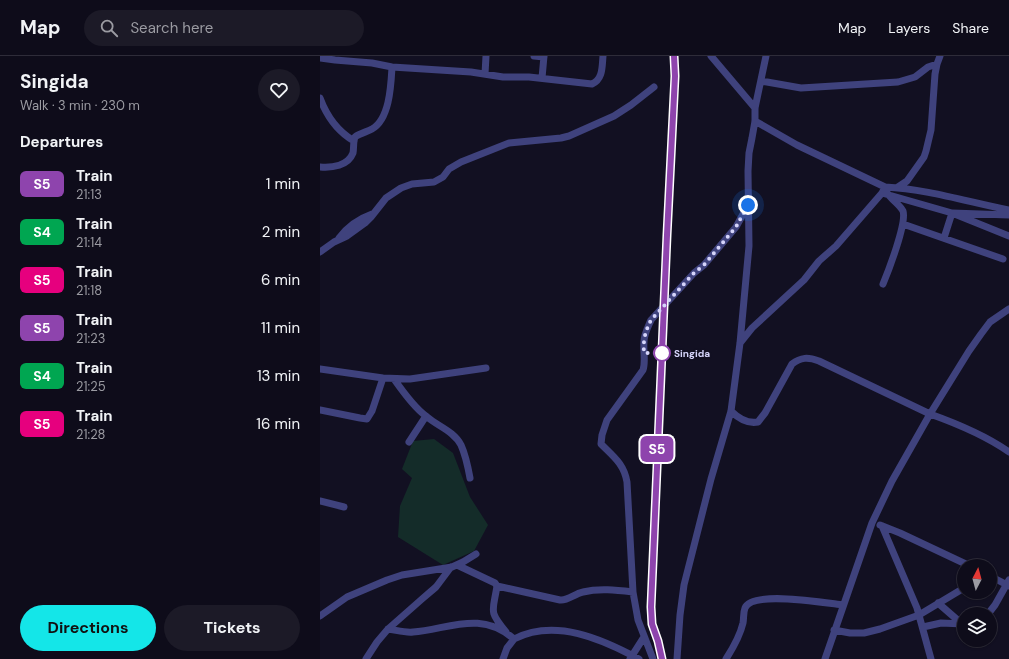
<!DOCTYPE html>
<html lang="en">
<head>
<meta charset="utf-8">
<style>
	:root { --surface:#0e0c1a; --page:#1c1a27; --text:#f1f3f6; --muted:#9b9ba2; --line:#2e2c39; --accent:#14e6e8 }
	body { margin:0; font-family:"DM Sans",sans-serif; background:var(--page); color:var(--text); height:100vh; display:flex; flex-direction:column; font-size:15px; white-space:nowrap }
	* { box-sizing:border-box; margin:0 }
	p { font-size:13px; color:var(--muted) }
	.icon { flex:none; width:22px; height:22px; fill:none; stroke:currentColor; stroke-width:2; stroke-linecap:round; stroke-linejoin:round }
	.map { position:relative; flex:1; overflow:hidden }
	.panel { display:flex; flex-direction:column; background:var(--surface); width:320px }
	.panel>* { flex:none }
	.badge { padding:0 8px; border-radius:6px; font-size:14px; line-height:26px }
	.needle { width:26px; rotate:6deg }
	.tools { position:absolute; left:637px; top:503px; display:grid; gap:8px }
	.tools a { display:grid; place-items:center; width:40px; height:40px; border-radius:50%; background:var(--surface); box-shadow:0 1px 3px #0004,0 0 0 1px var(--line); font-size:20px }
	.you { position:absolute; width:20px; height:20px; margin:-10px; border:3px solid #fff; border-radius:50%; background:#1a73e8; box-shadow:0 0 0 6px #1a73e833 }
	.map>.badge { position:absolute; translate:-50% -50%; box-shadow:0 0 0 2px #fff }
	h2 { padding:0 20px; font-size:15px; line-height:36px }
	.round { display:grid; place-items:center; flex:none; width:42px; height:42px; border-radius:21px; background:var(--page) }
	.headline { display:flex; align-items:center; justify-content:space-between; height:68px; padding:0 20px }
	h1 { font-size:19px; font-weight:700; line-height:30px }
	.cta { display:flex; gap:8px; margin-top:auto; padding:8px 20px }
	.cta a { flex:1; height:46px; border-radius:24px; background:var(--accent); color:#111; font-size:16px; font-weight:700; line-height:46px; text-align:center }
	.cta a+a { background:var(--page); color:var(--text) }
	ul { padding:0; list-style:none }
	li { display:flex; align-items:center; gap:12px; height:48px; padding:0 20px }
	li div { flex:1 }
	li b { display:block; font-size:15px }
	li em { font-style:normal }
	li .badge { min-width:44px; font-weight:700; text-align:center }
	header { display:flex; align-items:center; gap:24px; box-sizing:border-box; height:56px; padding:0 20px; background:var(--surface); border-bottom:1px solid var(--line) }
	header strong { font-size:19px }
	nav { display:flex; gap:22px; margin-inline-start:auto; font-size:14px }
	.search { width:280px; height:36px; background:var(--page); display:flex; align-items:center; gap:10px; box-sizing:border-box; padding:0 14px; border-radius:22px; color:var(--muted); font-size:15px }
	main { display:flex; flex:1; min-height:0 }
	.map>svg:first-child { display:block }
	.green { fill:#142c29 }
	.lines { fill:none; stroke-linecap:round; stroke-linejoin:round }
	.minor { stroke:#3f427d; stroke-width:7 }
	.rail-casing { stroke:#14e6e8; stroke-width:3 }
	.rail { stroke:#121022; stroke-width:1.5; stroke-dasharray:4.5; stroke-linecap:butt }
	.line-casing { stroke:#fff; stroke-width:9 }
	.line { stroke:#8e44ad; stroke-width:6 }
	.walk { stroke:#d6d5fb; stroke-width:4; stroke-dasharray:0 7.2 }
	.stop-dot { fill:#fff; stroke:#8e44ad; stroke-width:2 }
	.labels { text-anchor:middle; stroke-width:3.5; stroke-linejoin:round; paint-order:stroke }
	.stop-label { font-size:10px; font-weight:bold; fill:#d6d5fb; stroke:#121022; text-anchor:start }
</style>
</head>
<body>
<header>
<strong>Map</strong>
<div class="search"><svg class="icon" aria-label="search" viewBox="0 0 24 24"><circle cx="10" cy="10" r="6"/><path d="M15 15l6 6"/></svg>Search here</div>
<nav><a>Map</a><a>Layers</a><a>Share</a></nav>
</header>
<main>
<section class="panel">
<div class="headline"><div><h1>Singida</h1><p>Walk · 3 min · 230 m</p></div><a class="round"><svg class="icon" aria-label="heart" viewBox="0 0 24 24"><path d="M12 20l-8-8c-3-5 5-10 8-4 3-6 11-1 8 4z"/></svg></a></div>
<h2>Departures</h2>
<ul>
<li><span class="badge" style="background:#8e44ad;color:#fff">S5</span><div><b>Train</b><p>21:13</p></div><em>1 min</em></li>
<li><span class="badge" style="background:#00a651;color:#fff">S4</span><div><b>Train</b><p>21:14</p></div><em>2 min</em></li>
<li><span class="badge" style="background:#e6007e;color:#fff">S5</span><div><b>Train</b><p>21:18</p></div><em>6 min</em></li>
<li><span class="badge" style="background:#8e44ad;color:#fff">S5</span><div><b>Train</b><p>21:23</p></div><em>11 min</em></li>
<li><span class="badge" style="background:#00a651;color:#fff">S4</span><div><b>Train</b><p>21:25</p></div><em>13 min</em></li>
<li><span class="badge" style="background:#e6007e;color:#fff">S5</span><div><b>Train</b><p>21:28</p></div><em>16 min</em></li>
</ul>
<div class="cta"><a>Directions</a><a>Tickets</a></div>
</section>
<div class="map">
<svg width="689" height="603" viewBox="0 0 689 603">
	<rect width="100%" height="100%" fill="#121022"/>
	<path class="green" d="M 114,383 L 133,397 L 150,441 L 168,469 L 154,495 L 123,509 L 78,481 L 80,450 L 92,422 L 82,413 L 93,385 Z"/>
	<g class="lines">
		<path class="minor" d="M 214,0 L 224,1
			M 391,0 L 435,52
			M 0,2 L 15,4 L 52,7 L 72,11 L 151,16 L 183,21 L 209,21 L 272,28 C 283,23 282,11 283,0
			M 165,18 L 166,0
			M 222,22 L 224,0
			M 441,25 L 481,32 L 578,26 L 595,21 L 608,11 L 617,8
			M 0,42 C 7,61 17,75 34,85
			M 435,65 L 477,89 L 565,131 C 607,133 648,146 689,154
			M 0,111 C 12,112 28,110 33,97 C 34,92 33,86 35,81 C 40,77 47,76 52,73 C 70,63 71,28 72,11
			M 578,131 L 587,125 L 604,101 L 606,95 L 611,74 L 615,18 L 617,8 L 620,0
			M 562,137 L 632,157 L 689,180
			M 583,168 L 683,203
			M 19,182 C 28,170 38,163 52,158
			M 624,182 L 632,157 L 689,159
			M 0,196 L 14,186 L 27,180 L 45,167 L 51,161 L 66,142 L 81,132 L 92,128 L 114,126 L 123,121 L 129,113 L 141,106 L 189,87 L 241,82 L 249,80 L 294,60 L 311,49 L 334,31
			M 563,228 C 568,216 587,167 583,155 C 580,149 572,144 568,138
			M 420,287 L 432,272 L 484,224 L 499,205 L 516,190 L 562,137 L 565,131
			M 0,313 L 63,322 L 90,323 L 166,312
			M 74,323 C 81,333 96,353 106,360 C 117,370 134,375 141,389 C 146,400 148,411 150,422
			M 0,354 L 40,362 L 47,363 L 52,355 L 63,322
			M 411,355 C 419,363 427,368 438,366 L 445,357 L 472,308 C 481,301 488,301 499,305 L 610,358 L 649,295 L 661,278 L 670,266 L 689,253
			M 89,386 L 106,360
			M 0,445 L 24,451
			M 560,469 L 580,477 L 650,510
			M 562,470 L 597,552 L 611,603
			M 137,509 L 175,527 L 177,530 C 173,556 168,554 186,576
			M 670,520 L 689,530
			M 177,530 L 240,544 C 248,545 254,538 263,536 C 279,532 296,534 313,536
			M 618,547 L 641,567
			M 668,558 L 675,549 L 689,524
			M 0,560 L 27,541 L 67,524 L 82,519 L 132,511 L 143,506 L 156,498
			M 603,571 L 621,567 L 644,568
			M 68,573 C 76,574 85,577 93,576 C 129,573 161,554 194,583 C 235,562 282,583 319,603
			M 514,574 L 530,577 L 544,577 L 560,573 L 599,559 L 644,532
			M 46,603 L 57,586 L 68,573 L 102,543 L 116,531 L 131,511
			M 183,603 L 187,592 L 194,583
			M 310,603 L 324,581
			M 333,603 L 318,564 L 313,536 L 307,426 C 304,408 294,401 281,388 L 282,379 L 287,364 L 323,314 C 326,305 323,295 324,286 C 324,278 328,271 331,264 L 374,217 L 384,209 L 416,171 L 428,149
			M 357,603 L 360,559 L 364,529 L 391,423 L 411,355 L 420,287 L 429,190 L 428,115 L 429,97 L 432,82 L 435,65 L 435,52 L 446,0
			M 406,603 C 413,592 420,580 423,567 C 424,562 423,557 425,552 C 432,534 506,547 523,549
			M 505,603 L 552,467 L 572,425 L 610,358 C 638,368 665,379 689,396"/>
		<g class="rail-casing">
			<path id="rail" d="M 342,603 L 338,585 L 332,568 L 331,551 L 347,179 L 355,20 L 354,0"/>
		</g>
		<use href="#rail" class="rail"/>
	</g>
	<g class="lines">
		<g class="line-casing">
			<path id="line" d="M 342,603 L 338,585 L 332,568 L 331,551 L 347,179 L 355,20 L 354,0"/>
		</g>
		<use href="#line" class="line"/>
		<path class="walk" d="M 342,297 L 324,297 C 323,284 325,276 331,264 L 374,217 L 384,209 L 416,171 L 428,149"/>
	</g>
	<circle class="stop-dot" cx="342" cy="297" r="8"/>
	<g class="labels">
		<g class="stop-label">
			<text x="354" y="301">Singida</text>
		</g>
	</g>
</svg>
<div class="tools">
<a><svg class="needle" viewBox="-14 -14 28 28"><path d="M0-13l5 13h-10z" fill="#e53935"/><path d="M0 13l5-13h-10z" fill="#9b9ba2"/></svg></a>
<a><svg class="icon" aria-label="layers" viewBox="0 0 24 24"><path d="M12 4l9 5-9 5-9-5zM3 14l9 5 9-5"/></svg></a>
</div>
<div class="you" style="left:428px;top:149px"></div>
<b class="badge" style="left:337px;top:393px;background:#8e44ad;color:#fff">S5</b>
</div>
</main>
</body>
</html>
